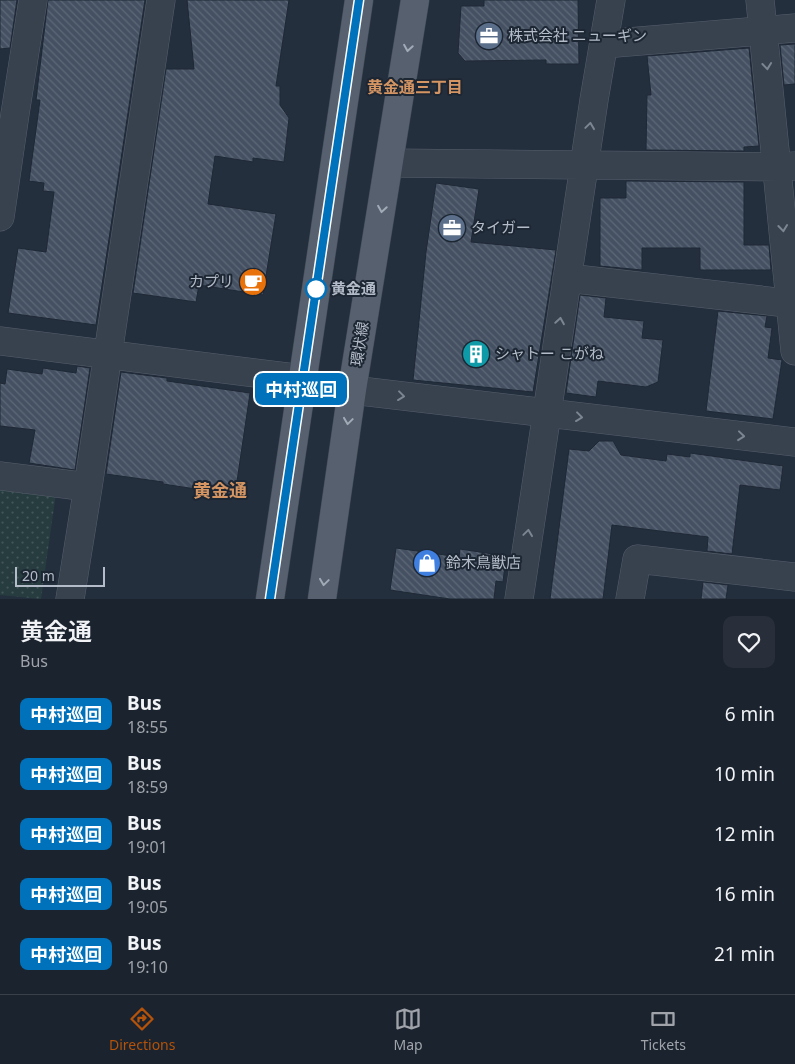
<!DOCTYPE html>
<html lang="en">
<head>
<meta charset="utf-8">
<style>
	:root { --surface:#1b232e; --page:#282f3a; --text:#f1f3f6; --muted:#a0a4aa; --line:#39404a; --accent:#b45309 }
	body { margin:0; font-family:"Noto Sans","Noto Sans JP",sans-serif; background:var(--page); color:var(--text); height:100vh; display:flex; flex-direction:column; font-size:19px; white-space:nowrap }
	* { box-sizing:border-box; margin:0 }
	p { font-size:16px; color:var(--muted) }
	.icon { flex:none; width:28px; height:28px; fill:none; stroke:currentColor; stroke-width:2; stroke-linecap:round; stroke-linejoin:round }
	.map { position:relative; height:599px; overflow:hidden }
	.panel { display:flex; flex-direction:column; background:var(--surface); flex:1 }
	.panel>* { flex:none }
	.badge { padding:0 10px; border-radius:8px; font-size:18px; line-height:32px }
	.scale { position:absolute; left:15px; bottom:12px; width:90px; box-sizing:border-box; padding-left:5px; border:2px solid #b4bcc9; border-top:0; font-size:14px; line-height:18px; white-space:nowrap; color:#b4bcc9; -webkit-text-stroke:4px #1d2633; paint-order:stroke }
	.map>.badge { position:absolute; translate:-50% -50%; box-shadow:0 0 0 2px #fff }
	.round { display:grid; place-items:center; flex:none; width:52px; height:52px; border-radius:10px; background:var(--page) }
	.headline { display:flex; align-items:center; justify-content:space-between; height:85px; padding:0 20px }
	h1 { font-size:24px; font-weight:600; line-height:38px }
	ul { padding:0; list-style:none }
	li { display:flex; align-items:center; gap:15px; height:60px; padding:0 20px }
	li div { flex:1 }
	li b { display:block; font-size:19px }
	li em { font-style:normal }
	li .badge { min-width:55px; font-weight:700; text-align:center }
	.tab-bar { display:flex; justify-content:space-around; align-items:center; height:70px; border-top:1px solid var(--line); background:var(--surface); font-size:14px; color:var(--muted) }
	.tab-bar a { display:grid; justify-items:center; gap:2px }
	.tab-bar .active { color:var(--accent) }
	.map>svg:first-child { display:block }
	.green { fill:url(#green-dots) }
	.building { fill:url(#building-back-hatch); stroke:#1f2835 }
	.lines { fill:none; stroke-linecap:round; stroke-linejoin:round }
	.minor-casing { stroke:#565f6c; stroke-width:29 }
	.major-casing { stroke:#414a57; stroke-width:29 }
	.minor { stroke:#38414e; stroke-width:28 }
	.major { stroke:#56606e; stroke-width:28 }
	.oneway { stroke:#a1aab7 }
	.oneway2 { stroke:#7c8592 }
	.line-casing { stroke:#fff; stroke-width:11 }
	.line { stroke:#0072bc; stroke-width:8 }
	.stop-dot { fill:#fff; stroke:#0072bc; stroke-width:2.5 }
	.labels { text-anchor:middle; stroke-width:4; stroke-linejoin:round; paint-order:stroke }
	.poi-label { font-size:15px; fill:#b4bcc9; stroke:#1d2633; text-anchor:start }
	.stop-label { font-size:15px; font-weight:bold; fill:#b4bcc9; stroke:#1d2633; text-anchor:start }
	.street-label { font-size:15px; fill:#b4bcc9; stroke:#1d2633 }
	.neighbourhood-label { font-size:16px; font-weight:bold; fill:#d59563; stroke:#1d2633 }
	.quarter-label { font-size:18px; font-weight:bold; fill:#d59563; stroke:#1d2633 }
</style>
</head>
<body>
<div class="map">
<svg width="795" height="599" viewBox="0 0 795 599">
	<defs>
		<pattern id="green-dots" width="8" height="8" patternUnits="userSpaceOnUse" patternTransform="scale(1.25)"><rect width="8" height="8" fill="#263c3f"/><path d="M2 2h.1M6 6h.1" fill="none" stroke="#435659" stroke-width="1.8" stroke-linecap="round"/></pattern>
		<pattern id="building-back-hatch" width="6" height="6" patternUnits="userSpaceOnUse" patternTransform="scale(1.25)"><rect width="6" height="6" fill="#455162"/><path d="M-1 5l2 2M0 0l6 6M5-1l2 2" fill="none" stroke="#5d6877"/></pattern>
	</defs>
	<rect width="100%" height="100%" fill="#242f3e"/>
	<path class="green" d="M 0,485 L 56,493 L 41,599 L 0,595 Z"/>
	<path class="building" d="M 0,0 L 17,0 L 10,48 L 0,49 Z
		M 48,0 L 145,0 L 96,325 L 8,313 L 18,248 L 46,252 L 54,192 L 43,191 L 44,183 L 29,181 L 40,100 L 36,100 Z
		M 187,0 L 289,0 L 276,86 L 280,86 L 280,105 L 289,118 L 284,162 L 253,158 L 253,162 L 215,156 L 208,204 L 276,214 L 263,295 L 199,285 L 196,302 L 133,293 L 166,69 L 194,69 Z
		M 484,0 L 578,0 L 579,64 L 546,64 L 546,60 L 465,61 L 458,53 L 461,6 L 484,6 Z
		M 795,44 L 795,84 L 784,85 L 780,45 Z
		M 749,48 L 759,146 L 744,147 L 744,151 L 646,150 L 647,95 L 651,95 L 647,56 Z
		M 626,181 L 744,182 L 744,245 L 769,245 L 771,270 L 700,270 L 700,248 L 642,248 L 642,270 L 600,266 L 600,198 L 626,198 Z
		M 436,183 L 479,189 L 471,242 L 556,250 L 533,392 L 413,380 L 426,252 Z
		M 580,295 L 606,298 L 604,317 L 644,321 L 642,338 L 663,340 L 658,382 L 646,387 L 598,381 L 596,397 L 566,393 Z
		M 718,311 L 767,316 L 765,327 L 772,328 L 768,358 L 782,360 L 773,419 L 706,411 Z
		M 77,366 L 90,368 L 75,470 L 29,463 L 35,430 L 0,426 L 0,383 L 5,384 L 7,369 L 42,374 L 43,368 L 76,373 Z
		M 121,372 L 167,378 L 167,381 L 250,393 L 235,495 L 163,484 L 163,482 L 106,474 Z
		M 599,441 L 613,441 L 621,455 L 666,461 L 667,454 L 690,457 L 690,453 L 783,466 L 780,490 L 740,485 L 732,554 L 707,551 L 708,537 L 612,525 L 603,599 L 550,599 L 569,449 L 589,451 Z
		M 396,548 L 459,557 L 460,549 L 506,556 L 503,582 L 496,581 L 494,599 L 450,599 L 390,590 Z
		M 703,582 L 728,585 L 726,599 L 701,599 Z"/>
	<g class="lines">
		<g class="minor-casing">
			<path id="minor" d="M 760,0 L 795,351
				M 604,44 L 795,28
				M 390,163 L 777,167 L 795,166
				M 0,217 L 15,114 L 33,0
				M 567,278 L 795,304
				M 0,341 L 303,379
				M 352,390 L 795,442
				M 0,476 L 88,487
				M 70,599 L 88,487 L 161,0
				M 519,599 L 594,100 L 611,0
				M 630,599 L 637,559 L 795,577"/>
		</g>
		<g class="major-casing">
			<path id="major" d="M 270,599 L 359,0
				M 322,599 L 352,390 L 415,0"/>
		</g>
		<use href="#minor" class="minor"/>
		<use href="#major" class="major"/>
	</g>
	<defs><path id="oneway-chevron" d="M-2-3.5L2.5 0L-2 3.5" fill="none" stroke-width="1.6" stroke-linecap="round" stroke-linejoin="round" transform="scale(1.25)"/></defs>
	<g class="oneway">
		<use href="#oneway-chevron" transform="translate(408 48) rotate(99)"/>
		<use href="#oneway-chevron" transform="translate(382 209) rotate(99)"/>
		<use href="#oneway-chevron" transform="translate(348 421) rotate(98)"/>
		<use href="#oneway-chevron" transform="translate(324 582) rotate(98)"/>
	</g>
	<g class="oneway2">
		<use href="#oneway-chevron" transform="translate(767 66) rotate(84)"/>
		<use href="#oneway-chevron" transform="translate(590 126) rotate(-82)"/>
		<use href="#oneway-chevron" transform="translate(783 228) rotate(84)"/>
		<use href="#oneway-chevron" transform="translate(560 321) rotate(-81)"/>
		<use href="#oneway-chevron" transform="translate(401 396) rotate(7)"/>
		<use href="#oneway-chevron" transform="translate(579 417) rotate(7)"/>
		<use href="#oneway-chevron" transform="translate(741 436) rotate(6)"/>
		<use href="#oneway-chevron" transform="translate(528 533) rotate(-82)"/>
	</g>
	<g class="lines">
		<g class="line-casing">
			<path id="line" d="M 270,599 L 359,0"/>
		</g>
		<use href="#line" class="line"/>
	</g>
	<defs>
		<g id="office-disc" transform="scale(1.4375)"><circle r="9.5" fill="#5c6f8a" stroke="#1d2633"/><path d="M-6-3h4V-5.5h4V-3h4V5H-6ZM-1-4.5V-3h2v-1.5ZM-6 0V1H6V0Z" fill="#fff"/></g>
		<g id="cafe-disc" transform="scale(1.4375)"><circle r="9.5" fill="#e8710a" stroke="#1d2633"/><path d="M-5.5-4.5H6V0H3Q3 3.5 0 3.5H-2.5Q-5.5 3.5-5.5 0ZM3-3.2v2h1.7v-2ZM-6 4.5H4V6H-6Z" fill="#fff"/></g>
		<g id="building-disc" transform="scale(1.4375)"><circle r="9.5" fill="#0f9aa8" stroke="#1d2633"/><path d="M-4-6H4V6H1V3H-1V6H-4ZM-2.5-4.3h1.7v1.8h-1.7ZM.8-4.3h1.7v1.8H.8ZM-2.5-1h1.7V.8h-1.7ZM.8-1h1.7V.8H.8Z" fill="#fff"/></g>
		<g id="shop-disc" transform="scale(1.4375)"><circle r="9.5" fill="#3f7fe0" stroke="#1d2633"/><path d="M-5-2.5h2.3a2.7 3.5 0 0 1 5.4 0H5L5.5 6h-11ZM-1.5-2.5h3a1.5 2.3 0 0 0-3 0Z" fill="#fff"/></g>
	</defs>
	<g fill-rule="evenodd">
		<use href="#office-disc" x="489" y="36"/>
		<use href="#office-disc" x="452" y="228"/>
		<use href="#cafe-disc" x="253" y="282"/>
		<use href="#building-disc" x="476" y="354"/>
		<use href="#shop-disc" x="427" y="563"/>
	</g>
	<circle class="stop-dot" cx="316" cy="289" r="10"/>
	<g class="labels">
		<g class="poi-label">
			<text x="508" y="41">株式会社 ニューギン</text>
			<text x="471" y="233">タイガー</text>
			<text x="234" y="287" text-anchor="end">カプリ</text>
			<text x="495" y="359">シャトー こがね</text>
			<text x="446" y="568">鈴木鳥獣店</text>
		</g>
		<g class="stop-label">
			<text x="331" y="294">黄金通</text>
		</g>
		<g class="street-label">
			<text transform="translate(360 344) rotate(-81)" y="5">環状線</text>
		</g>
		<g class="neighbourhood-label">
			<text x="415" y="93">黄金通三丁目</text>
		</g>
		<g class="quarter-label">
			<text x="220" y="497">黄金通</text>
		</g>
	</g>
</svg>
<div class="scale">20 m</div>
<b class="badge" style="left:301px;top:389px;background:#0072bc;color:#fff">中村巡回</b>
</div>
<section class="panel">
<div class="headline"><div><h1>黄金通</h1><p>Bus</p></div><a class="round"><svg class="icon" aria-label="heart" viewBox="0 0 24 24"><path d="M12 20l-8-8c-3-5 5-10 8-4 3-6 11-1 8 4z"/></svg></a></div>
<ul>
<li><span class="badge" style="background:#0072bc;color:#fff">中村巡回</span><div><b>Bus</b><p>18:55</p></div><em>6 min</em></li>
<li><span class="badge" style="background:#0072bc;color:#fff">中村巡回</span><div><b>Bus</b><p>18:59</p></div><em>10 min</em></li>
<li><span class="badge" style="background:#0072bc;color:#fff">中村巡回</span><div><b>Bus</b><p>19:01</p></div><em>12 min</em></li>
<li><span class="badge" style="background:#0072bc;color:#fff">中村巡回</span><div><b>Bus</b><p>19:05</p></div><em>16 min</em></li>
<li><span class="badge" style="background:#0072bc;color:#fff">中村巡回</span><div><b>Bus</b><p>19:10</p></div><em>21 min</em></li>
</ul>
</section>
<nav class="tab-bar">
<a class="active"><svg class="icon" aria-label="directions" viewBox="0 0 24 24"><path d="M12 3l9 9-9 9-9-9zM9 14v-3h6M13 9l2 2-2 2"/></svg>Directions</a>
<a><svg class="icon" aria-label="map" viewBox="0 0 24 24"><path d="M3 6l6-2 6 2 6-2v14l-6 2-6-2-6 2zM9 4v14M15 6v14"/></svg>Map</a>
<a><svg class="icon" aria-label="tickets" viewBox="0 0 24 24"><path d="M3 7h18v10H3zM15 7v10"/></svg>Tickets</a>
</nav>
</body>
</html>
